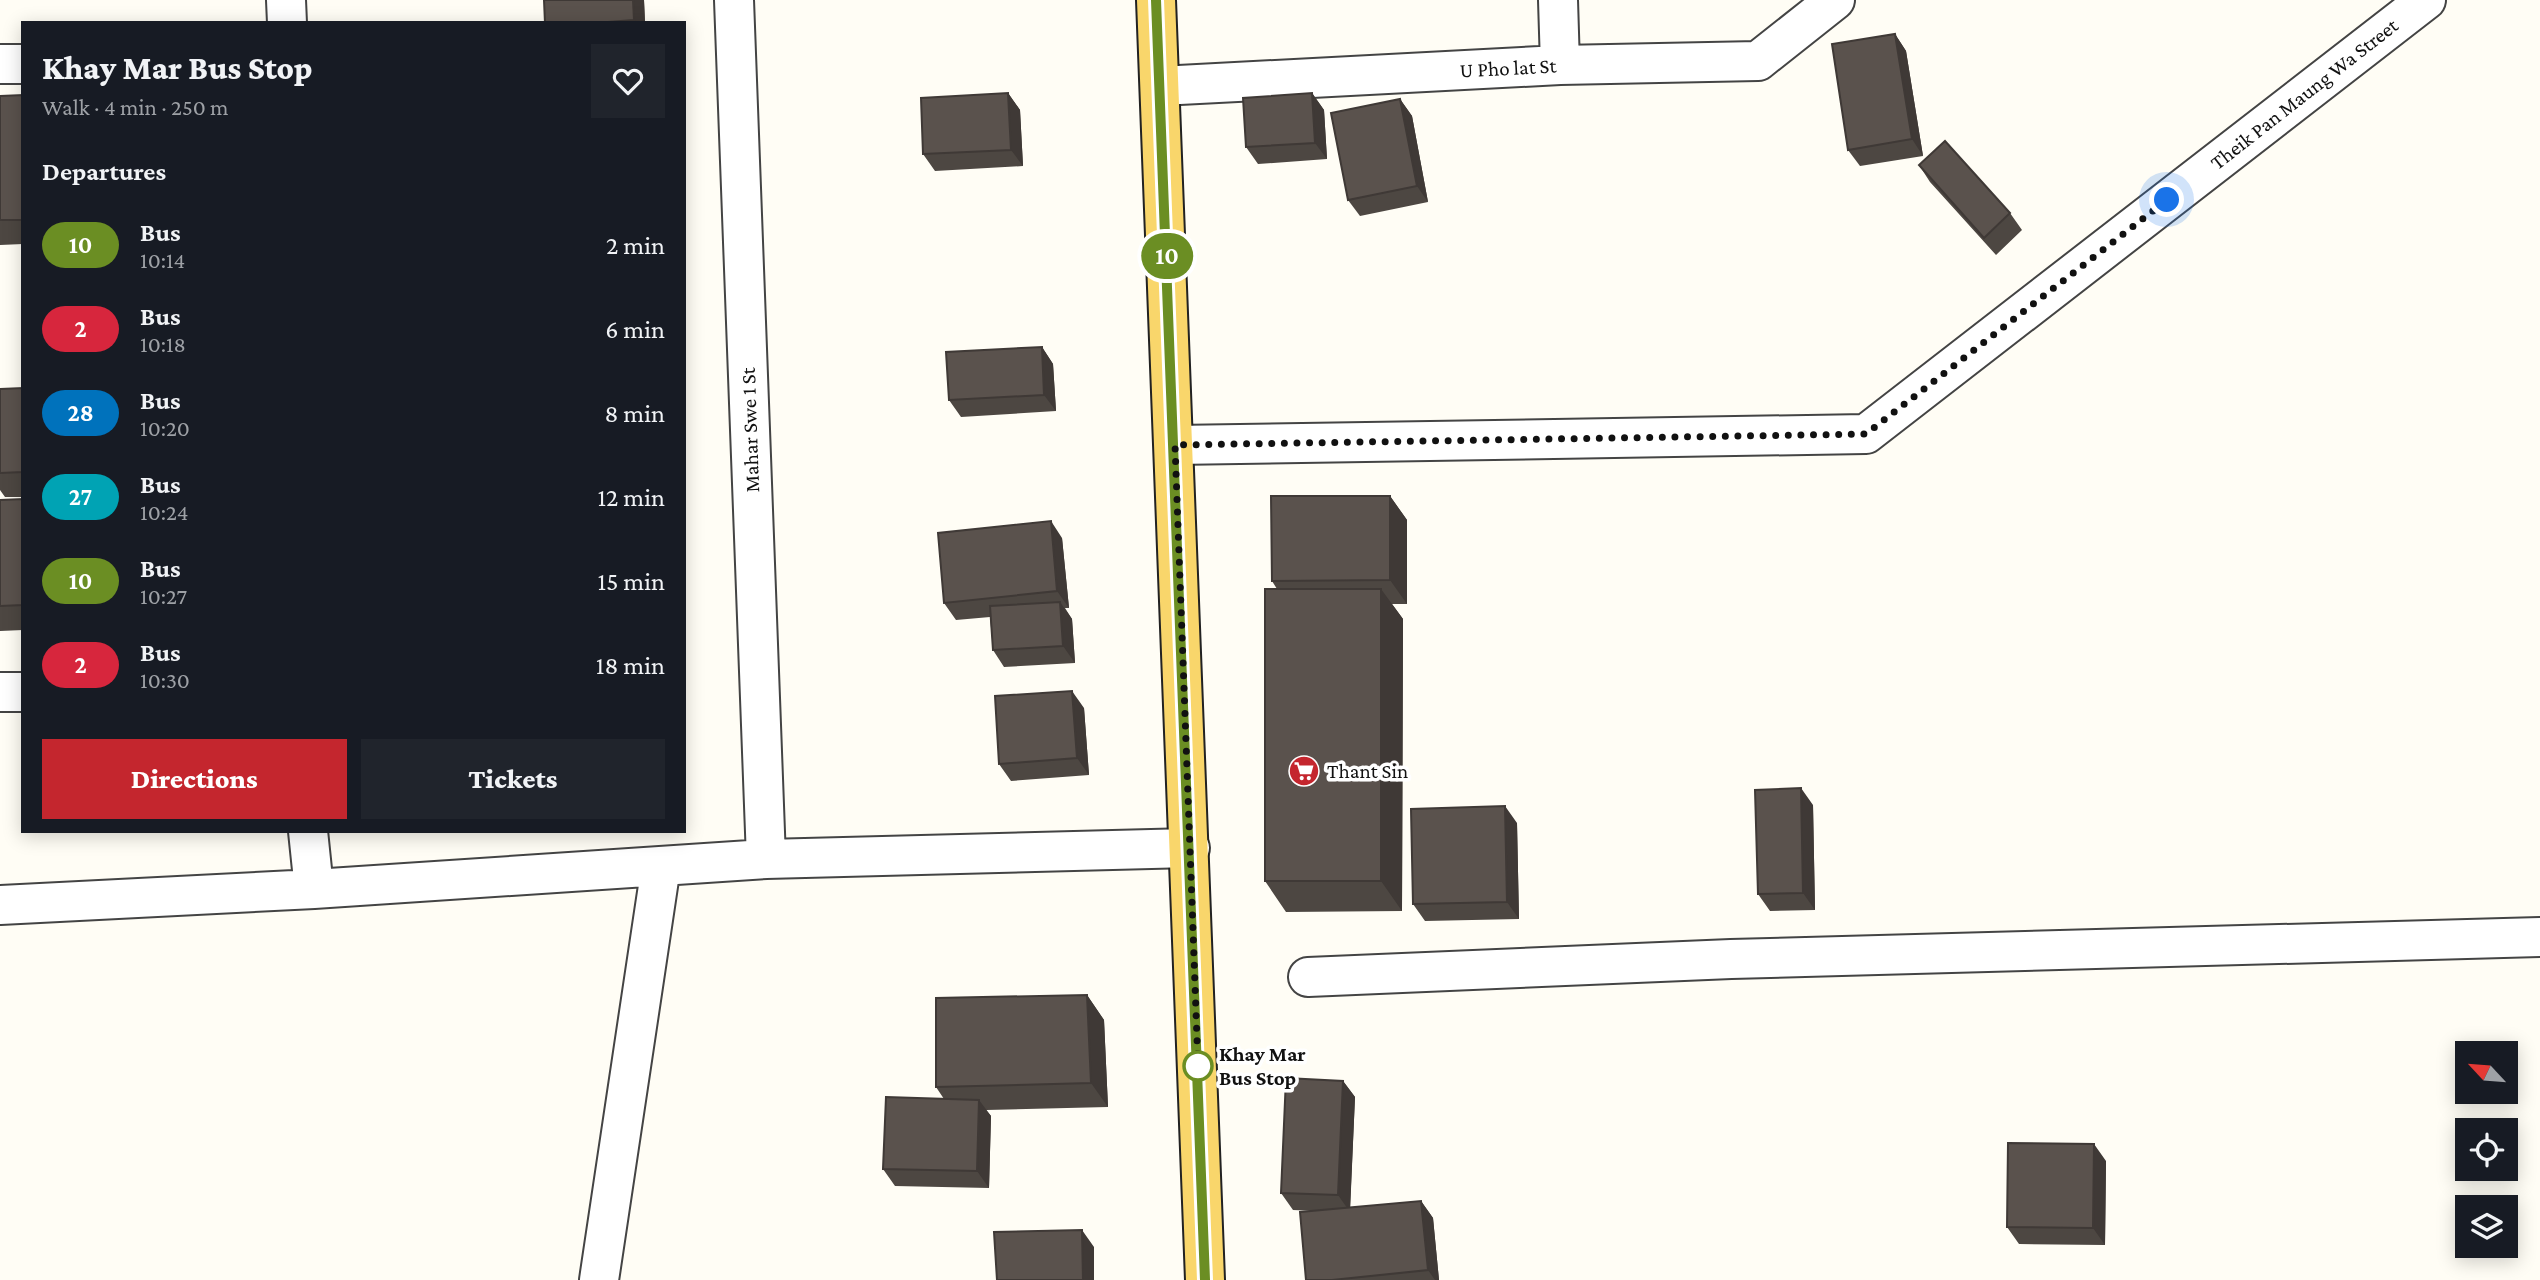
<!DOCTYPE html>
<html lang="en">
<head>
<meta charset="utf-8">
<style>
	:root { --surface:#171b24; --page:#20242c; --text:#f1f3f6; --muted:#9ea1a6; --accent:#c4262e }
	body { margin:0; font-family:"Crimson Pro",serif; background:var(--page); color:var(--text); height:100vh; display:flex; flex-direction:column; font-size:26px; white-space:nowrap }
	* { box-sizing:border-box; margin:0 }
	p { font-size:23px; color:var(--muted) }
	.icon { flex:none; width:38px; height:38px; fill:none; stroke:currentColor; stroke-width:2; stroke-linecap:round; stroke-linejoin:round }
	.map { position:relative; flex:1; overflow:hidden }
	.panel { position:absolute; left:21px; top:21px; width:665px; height:812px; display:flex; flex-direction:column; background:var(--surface); border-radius:0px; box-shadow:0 4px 18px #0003 }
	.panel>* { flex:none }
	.badge { padding:0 14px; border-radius:23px; font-size:24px; line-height:46px }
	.needle { width:46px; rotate:296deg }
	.tools { position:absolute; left:2455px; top:1041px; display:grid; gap:14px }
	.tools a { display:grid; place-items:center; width:63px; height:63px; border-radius:0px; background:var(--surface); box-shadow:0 4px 18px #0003; font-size:35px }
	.you { position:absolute; width:35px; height:35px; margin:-18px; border:5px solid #fff; border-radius:50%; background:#1a73e8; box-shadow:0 0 0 10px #1a73e833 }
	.map>.badge { position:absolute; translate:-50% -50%; box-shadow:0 0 0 4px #fff }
	h2 { padding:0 21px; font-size:26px; line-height:63px }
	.round { display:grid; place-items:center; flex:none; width:74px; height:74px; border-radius:0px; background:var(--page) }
	.summary { display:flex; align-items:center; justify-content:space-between; height:119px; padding:0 21px }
	h1 { font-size:33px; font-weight:800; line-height:52px }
	.button { display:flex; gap:14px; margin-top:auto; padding:14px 21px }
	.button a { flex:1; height:80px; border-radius:0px; background:var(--accent); color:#fff; font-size:28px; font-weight:800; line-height:80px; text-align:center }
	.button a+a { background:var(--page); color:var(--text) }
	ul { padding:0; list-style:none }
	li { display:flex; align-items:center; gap:21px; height:84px; padding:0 21px }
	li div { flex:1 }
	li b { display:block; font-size:26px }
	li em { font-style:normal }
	li .badge { min-width:77px; font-weight:700; text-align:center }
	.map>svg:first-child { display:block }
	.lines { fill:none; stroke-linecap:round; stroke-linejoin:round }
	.minor-casing { stroke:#444; stroke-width:42 }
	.primary-casing { stroke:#222; stroke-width:42 }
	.minor { stroke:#fff; stroke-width:38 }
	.primary { stroke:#f9d66b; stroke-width:38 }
	.wall { fill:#4d4742 }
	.shaded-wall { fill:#3f3936 }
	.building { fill:#5a524d; stroke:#3f3936; stroke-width:2 }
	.line-casing { stroke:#fff; stroke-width:16 }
	.line { stroke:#6b8e23; stroke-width:10 }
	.walk { stroke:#111; stroke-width:7; stroke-dasharray:0 12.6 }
	.stop-dot { fill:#fff; stroke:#6b8e23; stroke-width:3.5 }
	.labels { text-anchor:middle; stroke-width:7; stroke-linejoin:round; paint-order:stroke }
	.street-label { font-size:21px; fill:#111; stroke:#fff }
	.poi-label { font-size:21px; fill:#111; stroke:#fff; text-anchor:start }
	.stop-label { font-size:21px; font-weight:bold; fill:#111; stroke:#fff; text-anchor:start }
</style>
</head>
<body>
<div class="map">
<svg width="2540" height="1280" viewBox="0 0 2540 1280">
	<rect width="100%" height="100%" fill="#fffdf5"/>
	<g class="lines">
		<g class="minor-casing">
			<path id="minor" d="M 286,0 L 287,23
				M 734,0 L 766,859
				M 1558,0 L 1560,65
				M 0,64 L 23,64
				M 1160,86 L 1560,65 L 1758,61 L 1835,0
				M 1175,445 L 1866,434 L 2426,0
				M 0,692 L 23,692
				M 308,831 L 314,889
				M 0,905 L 314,889 L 766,859 L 1190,848
				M 1308,977 L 1731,959 L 2540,937
				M 599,1280 L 661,866"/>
		</g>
		<g class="primary-casing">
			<path id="primary" d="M 1156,0 L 1205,1280"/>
		</g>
		<use href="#minor" class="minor"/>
		<use href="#primary" class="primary"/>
	</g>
	<path class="wall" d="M 544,0 L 644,0 L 645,23 L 545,23 Z
		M 1895,34 L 1906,51 L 1923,156 L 1860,166 L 1848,150 Z
		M 1008,93 L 1020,110 L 1023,166 L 935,171 L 923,154 Z
		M 1312,93 L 1324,110 L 1327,159 L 1258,164 L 1246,147 Z
		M 23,95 L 23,244 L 0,245 L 0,96 Z
		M 1400,99 L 1412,116 L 1428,202 L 1360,216 L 1348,200 Z
		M 1919,165 L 2010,213 L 2022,230 L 1996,255 L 1930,182 Z
		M 1042,347 L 1053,364 L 1056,411 L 961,417 L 949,400 Z
		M 23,388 L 23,497 L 5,497 L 0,490 L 0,389 Z
		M 1390,496 L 1407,520 L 1407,604 L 1392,604 L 1403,619 L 1402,911 L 1286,912 L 1265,881 L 1277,589 L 1272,581 Z
		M 23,499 L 23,630 L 0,631 L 0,500 Z
		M 1062,538 L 1069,608 L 1065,608 L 1072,619 L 1075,663 L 1004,667 L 993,650 L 990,617 L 956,620 L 944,603 Z
		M 1084,708 L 1089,775 L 1011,781 L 999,764 Z
		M 1813,805 L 1815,910 L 1770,911 L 1758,894 Z
		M 1517,823 L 1519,919 L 1425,921 L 1413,904 Z
		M 1087,995 L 1104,1020 L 1108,1107 L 986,1110 L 991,1116 L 989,1188 L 895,1186 L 883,1169 L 944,1099 L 936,1087 Z
		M 1343,1081 L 1355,1097 L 1350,1208 L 1421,1201 L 1433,1218 L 1439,1280 L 1306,1280 L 1317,1211 L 1293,1210 L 1281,1193 Z
		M 2106,1161 L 2105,1245 L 2019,1244 L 2007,1227 Z"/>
	<path class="shaded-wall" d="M 633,0 L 644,0 L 645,23 L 636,23 L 634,20 Z
		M 1895,34 L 1906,51 L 1923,156 L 1912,139 Z
		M 1008,93 L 1020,110 L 1023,166 L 1011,150 Z
		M 1312,93 L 1324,110 L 1327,159 L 1315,143 Z
		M 1400,99 L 1412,116 L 1428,202 L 1417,186 Z
		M 1042,347 L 1053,364 L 1056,411 L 1044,395 Z
		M 1390,496 L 1407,520 L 1407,604 L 1390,580 Z
		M 1051,521 L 1062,538 L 1069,608 L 1057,591 Z
		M 1381,589 L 1403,619 L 1402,911 L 1381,881 Z
		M 1060,602 L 1072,619 L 1075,663 L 1063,646 Z
		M 1072,691 L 1084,708 L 1089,775 L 1077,758 Z
		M 1801,788 L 1813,805 L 1815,910 L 1803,893 Z
		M 1505,806 L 1517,823 L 1519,919 L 1507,902 Z
		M 1087,995 L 1104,1020 L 1108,1107 L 1091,1083 Z
		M 1343,1081 L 1355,1097 L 1350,1212 L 1338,1195 Z
		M 979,1100 L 991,1116 L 989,1188 L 977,1171 Z
		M 2094,1144 L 2106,1161 L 2105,1245 L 2093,1228 Z
		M 1421,1201 L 1433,1218 L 1439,1280 L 1435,1280 L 1428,1270 Z
		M 1082,1230 L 1094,1247 L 1094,1280 L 1083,1280 Z"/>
	<path class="building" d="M 544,0 L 633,0 L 634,20 L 595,23 L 545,23 Z
		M 1895,34 L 1912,139 L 1848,150 L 1832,44 Z
		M 1008,93 L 1011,150 L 923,154 L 921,98 Z
		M 1312,93 L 1315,143 L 1246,147 L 1243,98 Z
		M 23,95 L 23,220 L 0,220 L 0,96 Z
		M 1400,99 L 1417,186 L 1348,200 L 1331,113 Z
		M 1945,141 L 2010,213 L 1984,238 L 1919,165 Z
		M 1042,347 L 1044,395 L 949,400 L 946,352 Z
		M 23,388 L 23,472 L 0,473 L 0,389 Z
		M 1271,496 L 1390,496 L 1390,580 L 1272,581 Z
		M 23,499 L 23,605 L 0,606 L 0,500 Z
		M 1051,521 L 1057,591 L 944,603 L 938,533 Z
		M 1265,589 L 1381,589 L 1381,881 L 1265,881 Z
		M 1060,602 L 1063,646 L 993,650 L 990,606 Z
		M 1072,691 L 1077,758 L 999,764 L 995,696 Z
		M 1801,788 L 1803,893 L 1758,894 L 1755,790 Z
		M 1505,806 L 1507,902 L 1413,904 L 1411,809 Z
		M 1087,995 L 1091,1083 L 936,1087 L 936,998 Z
		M 1286,1078 L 1343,1081 L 1338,1195 L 1281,1193 Z
		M 886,1097 L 979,1100 L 977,1171 L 883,1169 Z
		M 2008,1143 L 2094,1144 L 2093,1228 L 2007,1227 Z
		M 1421,1201 L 1428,1270 L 1332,1280 L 1306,1280 L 1300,1212 Z
		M 1082,1230 L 1083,1280 L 997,1280 L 994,1232 Z"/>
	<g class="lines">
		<g class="line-casing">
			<path id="line" d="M 1156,0 L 1205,1280"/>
		</g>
		<use href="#line" class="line"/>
		<path class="walk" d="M 1198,1066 L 1175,445 L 1866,434 L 2167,200"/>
	</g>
	<defs>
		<g id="supermarket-disc" transform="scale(1.575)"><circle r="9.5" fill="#c4262e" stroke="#fff"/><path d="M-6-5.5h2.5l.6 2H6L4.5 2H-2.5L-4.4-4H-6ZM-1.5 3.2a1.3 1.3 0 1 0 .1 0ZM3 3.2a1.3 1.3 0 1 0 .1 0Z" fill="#fff"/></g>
	</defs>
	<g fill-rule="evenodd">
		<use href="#supermarket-disc" x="1304" y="771"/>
	</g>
	<circle class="stop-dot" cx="1198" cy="1066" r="14"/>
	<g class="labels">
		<g class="street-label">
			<text transform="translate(1508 68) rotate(-3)" y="7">U Pho lat St</text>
			<text transform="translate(2304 94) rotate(-38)" y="7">Theik Pan Maung Wa Street</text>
			<text transform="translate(750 430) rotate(-92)" y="7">Mahar Swe 1 St</text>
		</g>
		<g class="poi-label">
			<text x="1327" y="778">Thant Sin</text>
		</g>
		<g class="stop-label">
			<text x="1219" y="1061">Khay Mar<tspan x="1219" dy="24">Bus Stop</tspan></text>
		</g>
	</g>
</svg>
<div class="tools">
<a><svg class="needle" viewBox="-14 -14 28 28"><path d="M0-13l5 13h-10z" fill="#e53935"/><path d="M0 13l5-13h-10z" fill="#9ea1a6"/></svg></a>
<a><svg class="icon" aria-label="locate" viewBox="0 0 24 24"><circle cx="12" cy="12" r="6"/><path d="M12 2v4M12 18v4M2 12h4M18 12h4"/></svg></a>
<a><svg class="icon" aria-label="layers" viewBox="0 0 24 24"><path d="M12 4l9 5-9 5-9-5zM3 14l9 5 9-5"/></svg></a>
</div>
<div class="you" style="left:2167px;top:200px"></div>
<b class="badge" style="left:1167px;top:256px;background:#6b8e23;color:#fff">10</b>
<section class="panel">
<div class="summary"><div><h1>Khay Mar Bus Stop</h1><p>Walk · 4 min · 250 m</p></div><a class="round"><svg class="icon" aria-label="heart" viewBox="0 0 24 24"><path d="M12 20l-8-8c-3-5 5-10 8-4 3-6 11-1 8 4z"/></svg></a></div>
<h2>Departures</h2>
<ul>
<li><span class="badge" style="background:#6b8e23;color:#fff">10</span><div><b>Bus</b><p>10:14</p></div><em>2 min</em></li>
<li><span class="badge" style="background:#d7263d;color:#fff">2</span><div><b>Bus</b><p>10:18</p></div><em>6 min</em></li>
<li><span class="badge" style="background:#0072bc;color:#fff">28</span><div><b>Bus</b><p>10:20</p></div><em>8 min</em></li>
<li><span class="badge" style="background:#00a3b4;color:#fff">27</span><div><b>Bus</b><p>10:24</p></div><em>12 min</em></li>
<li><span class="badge" style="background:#6b8e23;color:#fff">10</span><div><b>Bus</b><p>10:27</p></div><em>15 min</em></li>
<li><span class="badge" style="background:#d7263d;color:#fff">2</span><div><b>Bus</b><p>10:30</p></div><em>18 min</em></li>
</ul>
<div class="button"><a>Directions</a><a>Tickets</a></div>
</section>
</div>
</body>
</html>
